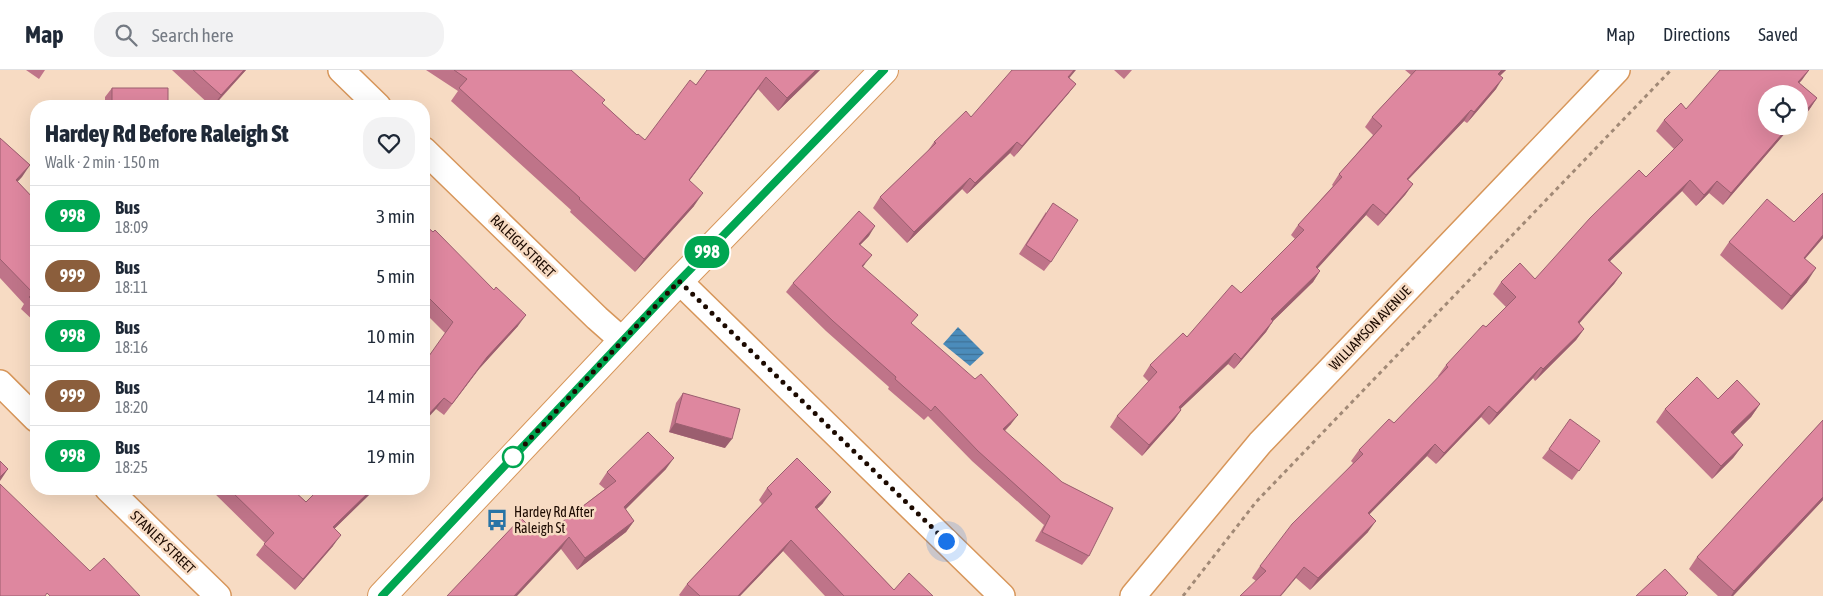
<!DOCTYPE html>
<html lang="en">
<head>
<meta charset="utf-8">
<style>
	:root { --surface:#fff; --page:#f2f2f3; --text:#1f2937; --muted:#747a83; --line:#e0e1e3 }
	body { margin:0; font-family:"Asap Condensed",sans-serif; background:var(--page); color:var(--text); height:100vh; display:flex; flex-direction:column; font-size:19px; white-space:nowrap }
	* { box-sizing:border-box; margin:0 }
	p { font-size:16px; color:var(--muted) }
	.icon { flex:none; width:28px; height:28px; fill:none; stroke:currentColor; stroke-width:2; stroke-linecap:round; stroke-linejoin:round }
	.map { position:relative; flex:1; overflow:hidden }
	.drawer { position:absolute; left:30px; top:30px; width:400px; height:395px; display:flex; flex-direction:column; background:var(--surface); border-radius:20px; box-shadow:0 5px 20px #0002 }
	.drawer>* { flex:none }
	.badge { padding:0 10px; border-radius:16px; font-size:18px; line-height:32px }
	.buttons { position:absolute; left:1758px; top:15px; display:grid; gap:10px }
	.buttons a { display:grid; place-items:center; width:50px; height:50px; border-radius:50%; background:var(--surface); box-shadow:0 5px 20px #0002; font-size:25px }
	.you { position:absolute; width:25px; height:25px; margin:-12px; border:4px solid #fff; border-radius:50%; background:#1a73e8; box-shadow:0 0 0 8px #1a73e833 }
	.map>.badge { position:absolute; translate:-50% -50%; box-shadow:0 0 0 2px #fff }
	.round { display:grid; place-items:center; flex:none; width:52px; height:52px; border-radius:20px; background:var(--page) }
	.overview { display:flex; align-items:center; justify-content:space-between; height:85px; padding:0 15px }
	h1 { font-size:24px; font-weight:800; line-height:38px }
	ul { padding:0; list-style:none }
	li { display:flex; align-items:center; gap:15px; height:60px; padding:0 15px; border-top:1px solid var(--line) }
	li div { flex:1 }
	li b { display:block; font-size:19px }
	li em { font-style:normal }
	li .badge { min-width:55px; font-weight:700; text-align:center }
	header { display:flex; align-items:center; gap:30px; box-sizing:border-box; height:70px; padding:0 25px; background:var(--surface); border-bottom:1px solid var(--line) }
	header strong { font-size:24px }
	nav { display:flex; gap:28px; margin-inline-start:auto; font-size:18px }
	.search { width:350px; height:45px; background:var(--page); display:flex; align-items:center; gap:12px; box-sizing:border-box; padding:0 18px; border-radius:20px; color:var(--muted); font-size:19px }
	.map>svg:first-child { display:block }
	.water { fill:url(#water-rules) }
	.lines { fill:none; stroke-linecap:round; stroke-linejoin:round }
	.minor-casing { stroke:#d7965a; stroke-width:28 }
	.secondary-casing { stroke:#d7965a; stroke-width:30 }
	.path { stroke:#a18976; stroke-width:3; stroke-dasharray:4 4; stroke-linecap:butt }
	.minor { stroke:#fff; stroke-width:25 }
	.secondary { stroke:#fff; stroke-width:28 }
	.wall { fill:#bf7489 }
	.shaded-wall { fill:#9b5e6f }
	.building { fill:#de879f; stroke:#9b5e6f }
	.line-casing { stroke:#fff; stroke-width:11 }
	.line { stroke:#00a651; stroke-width:8 }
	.walk { stroke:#1c0a00; stroke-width:5; stroke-dasharray:0 9 }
	.stop-dot { fill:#fff; stroke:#00a651; stroke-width:2.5 }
	.labels { text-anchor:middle; stroke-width:5; stroke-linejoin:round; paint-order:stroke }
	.street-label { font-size:14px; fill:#1c0a00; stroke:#f7dbc3 }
	.poi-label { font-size:14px; fill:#1c0a00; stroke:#f7dbc3; text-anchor:start }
</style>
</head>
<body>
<header>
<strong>Map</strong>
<div class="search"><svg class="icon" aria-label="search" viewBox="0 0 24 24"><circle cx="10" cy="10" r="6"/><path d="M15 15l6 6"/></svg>Search here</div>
<nav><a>Map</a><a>Directions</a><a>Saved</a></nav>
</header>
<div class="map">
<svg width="1823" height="526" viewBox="0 0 1823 526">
	<defs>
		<pattern id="water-rules" width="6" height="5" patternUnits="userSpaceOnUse" patternTransform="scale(1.25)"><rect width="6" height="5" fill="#4b8cbb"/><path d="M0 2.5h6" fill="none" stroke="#3e7196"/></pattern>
	</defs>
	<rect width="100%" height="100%" fill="#f7dbc3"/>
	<path class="water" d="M 958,257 L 984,283 L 970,296 L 943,274 Z"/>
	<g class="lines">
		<g class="minor-casing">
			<path id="minor" d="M 341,0 L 378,36
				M 424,80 L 597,248 L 623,271
				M 679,211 L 1002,526
				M 0,313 L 36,349
				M 108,419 L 218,526
				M 1133,526 L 1260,373 L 1617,0"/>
		</g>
		<g class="secondary-casing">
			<path id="secondary" d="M 382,526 L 679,211 L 884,0"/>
		</g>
		<path class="path" d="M 1183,526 L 1256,432 L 1671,0"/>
		<use href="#minor" class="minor"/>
		<use href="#secondary" class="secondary"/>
	</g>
	<path class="wall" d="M 26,0 L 45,0 L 39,9 Z
		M 172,0 L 246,0 L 214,36 L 211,36 Z
		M 426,0 L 571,0 L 603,34 L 637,65 L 645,70 L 696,15 L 707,0 L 820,0 L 778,41 L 758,19 L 689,111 L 694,136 L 635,202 L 570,142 L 571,140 L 451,31 L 458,21 Z
		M 1114,0 L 1132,0 L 1124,9 Z
		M 1405,0 L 1506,0 L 1500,6 L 1496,19 L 1467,53 L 1464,51 L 1408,110 L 1413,114 L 1405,125 L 1378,156 L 1366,145 L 1317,198 L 1320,201 L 1313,212 L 1273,251 L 1266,262 L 1234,299 L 1228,294 L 1180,339 L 1181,340 L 1174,350 L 1142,386 L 1110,357 L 1117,346 L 1149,312 L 1143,306 L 1150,295 L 1187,267 L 1241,223 L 1295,169 L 1291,165 L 1298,155 L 1333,116 L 1332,115 L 1339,104 L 1373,65 L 1365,57 L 1372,47 L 1411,5 Z
		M 1809,0 L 1799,13 L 1817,28 L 1809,40 L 1799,51 L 1799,24 L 1766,56 L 1794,56 L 1788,63 L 1786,62 L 1723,135 L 1709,123 L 1696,136 L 1682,121 L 1610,191 L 1622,203 L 1614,214 L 1579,253 L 1584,259 L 1576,270 L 1535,311 L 1533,308 L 1489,355 L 1481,347 L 1436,394 L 1427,386 L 1369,444 L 1368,462 L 1310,520 L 1296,508 L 1256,511 L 1252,508 L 1260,496 L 1353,393 L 1351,391 L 1359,380 L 1394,353 L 1439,307 L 1438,306 L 1446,295 L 1506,237 L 1493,224 L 1501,212 L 1535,209 L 1646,107 L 1674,79 L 1656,61 L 1664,50 L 1686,39 Z
		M 1069,8 L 1076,14 L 1068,24 L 1014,87 L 1010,83 L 967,124 L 962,119 L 907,173 L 873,138 L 880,127 L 927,82 L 934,72 L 971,47 Z
		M 112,18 L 168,36 L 105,36 L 105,27 Z
		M 0,68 L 30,95 L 17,111 L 36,131 L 36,253 L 21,239 L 24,234 L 0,208 Z
		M 1823,123 L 1823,168 L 1805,189 L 1807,212 L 1782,240 L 1720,185 L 1729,172 L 1794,152 Z
		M 1046,142 L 1051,192 L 1044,201 L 1019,184 Z
		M 424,154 L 518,256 L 479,299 L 444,345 L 436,339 L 445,263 L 424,242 Z
		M 869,166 L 860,175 L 865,194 L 863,197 L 912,254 L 1011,354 L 1005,361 L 1089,486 L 1082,495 L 1035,471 L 1044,455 L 972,391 L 928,346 L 924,350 L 888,319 L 889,317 L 826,261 L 786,222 L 793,213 Z
		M 683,323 L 725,378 L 669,362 L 676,333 Z
		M 1718,329 L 1760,334 L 1751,347 L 1733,365 L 1743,375 L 1733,388 L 1712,409 L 1656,352 L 1665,339 Z
		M 1823,350 L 1823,430 L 1733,526 L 1718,526 L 1689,499 L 1697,487 Z
		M 1600,371 L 1572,410 L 1542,388 L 1549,379 Z
		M 666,399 L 625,439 L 634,451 L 626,462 L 577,500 L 561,479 L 541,468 L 605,419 L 599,414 L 607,402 Z
		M 767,418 L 823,433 L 817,439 L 894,520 L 933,526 L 825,526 L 783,481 L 740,526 L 680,526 L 679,525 L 687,514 L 762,434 L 759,430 Z
		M 210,419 L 292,419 L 306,432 L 371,423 L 334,459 L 333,476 L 295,520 L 256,485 L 265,473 Z"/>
	<path class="shaded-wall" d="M 244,0 L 246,0 L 213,36 L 221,25 Z
		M 816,0 L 820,0 L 778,41 L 787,28 Z
		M 1074,0 L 1076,0 L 1061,18 L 1068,7 Z
		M 1502,0 L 1506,0 L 1490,14 L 1498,4 Z
		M 1809,0 L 1802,10 L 1790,23 L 1798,12 Z
		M 766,7 L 758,19 L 680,123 L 689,110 Z
		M 1503,8 L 1496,19 L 1467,53 L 1474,42 Z
		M 1076,14 L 1068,24 L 1014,87 L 1022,76 Z
		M 1817,28 L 1809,40 L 1799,51 L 1799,48 Z
		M 1471,40 L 1464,51 L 1399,119 L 1407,109 Z
		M 1789,56 L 1790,56 L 1786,62 L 1723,135 L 1731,123 Z
		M 1017,72 L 1010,83 L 967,124 L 975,113 Z
		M 30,95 L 22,107 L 8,122 L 16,110 Z
		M 970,108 L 962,119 L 907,173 L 914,162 Z
		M 1690,110 L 1682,121 L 1600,201 L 1608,190 Z
		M 1717,111 L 1709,123 L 1696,136 L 1704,125 Z
		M 1413,114 L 1405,125 L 1378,156 L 1386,145 Z
		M 703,123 L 694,136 L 635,202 L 644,189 Z
		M 1373,134 L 1366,145 L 1309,208 L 1316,197 Z
		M 875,156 L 869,166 L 852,183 L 859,174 Z
		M 1823,165 L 1823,168 L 1794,201 L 1804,188 Z
		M 872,185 L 865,194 L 855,205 L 862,196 Z
		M 1816,198 L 1807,212 L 1782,240 L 1791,226 Z
		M 1320,201 L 1313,212 L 1264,260 L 1271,249 Z
		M 1622,203 L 1614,214 L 1570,264 L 1578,252 Z
		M 526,245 L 518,256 L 479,299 L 444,345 L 487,287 Z
		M 1273,251 L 1266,262 L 1234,299 L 1241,289 Z
		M 1584,259 L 1576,270 L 1535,311 L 1543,299 Z
		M 1235,283 L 1228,294 L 1171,348 L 1179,337 Z
		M 1541,297 L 1533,308 L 1489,355 L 1497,343 Z
		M 444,328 L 436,339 L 424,352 L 424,349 Z
		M 1760,334 L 1751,347 L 1722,376 L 1731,362 Z
		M 1489,336 L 1481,347 L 1436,394 L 1444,383 Z
		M 1181,340 L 1174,350 L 1142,386 L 1149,375 Z
		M 1018,345 L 1011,354 L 996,368 L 1003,359 Z
		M 675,353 L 732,369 L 725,378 L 669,362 Z
		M 1435,374 L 1427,386 L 1360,454 L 1368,443 Z
		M 1743,375 L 1733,388 L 1712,409 L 1721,396 Z
		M 674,388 L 666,399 L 616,449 L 624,437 Z
		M 8,399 L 0,411 L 0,407 Z
		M 372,419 L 374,419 L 371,423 L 325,468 L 333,457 Z
		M 831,422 L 823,433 L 807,449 L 815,437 Z
		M 1823,427 L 1823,430 L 1733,526 L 1731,526 L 1734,521 Z
		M 634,451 L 626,462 L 577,500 L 585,488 Z
		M 1376,451 L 1368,462 L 1310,520 L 1318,508 Z
		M 341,465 L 333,476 L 295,520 L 303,509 Z
		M 569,467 L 561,479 L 517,526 L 514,526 Z
		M 791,470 L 783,481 L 740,526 L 738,526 Z
		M 1304,497 L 1296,508 L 1281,526 L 1280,526 Z"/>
	<path class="building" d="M 193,0 L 244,0 L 221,25 Z
		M 454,0 L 571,0 L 605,30 L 602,33 L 637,65 L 638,64 L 645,70 L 690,10 L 696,15 L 707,0 L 816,0 L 787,28 L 766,7 L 689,110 L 703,123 L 644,189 L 579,129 L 580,128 L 459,18 L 467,9 Z
		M 1012,0 L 1074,0 L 1068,7 L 1076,14 L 1022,76 L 1017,72 L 975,113 L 970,108 L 914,162 L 880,127 L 936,73 L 934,72 L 966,41 L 971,47 Z
		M 1416,0 L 1502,0 L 1498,4 L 1503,8 L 1474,42 L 1471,40 L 1407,109 L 1413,114 L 1386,145 L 1373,134 L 1316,197 L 1320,201 L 1271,249 L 1273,251 L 1241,289 L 1235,283 L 1179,337 L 1181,340 L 1149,375 L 1117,346 L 1157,302 L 1150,295 L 1183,263 L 1187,267 L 1232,215 L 1241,223 L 1304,160 L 1298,155 L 1342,107 L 1339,104 L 1382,56 L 1372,47 Z
		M 1720,0 L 1809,0 L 1798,12 L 1817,28 L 1799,48 L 1799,24 L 1766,24 L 1766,56 L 1789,56 L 1731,123 L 1717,111 L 1704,125 L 1690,110 L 1608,190 L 1622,203 L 1578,252 L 1584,259 L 1543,299 L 1541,297 L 1497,343 L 1489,336 L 1444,383 L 1435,374 L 1368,443 L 1376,451 L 1318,508 L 1304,497 L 1280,526 L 1240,526 L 1266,501 L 1260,496 L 1292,454 L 1363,384 L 1359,380 L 1389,349 L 1394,353 L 1448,297 L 1446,295 L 1483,255 L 1486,257 L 1516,227 L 1501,212 L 1520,193 L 1535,209 L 1590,148 L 1639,100 L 1646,107 L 1683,70 L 1664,50 L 1681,33 L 1686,39 Z
		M 112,18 L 168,18 L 168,36 L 112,36 Z
		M 0,68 L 30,95 L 16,110 L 36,131 L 36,234 L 29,227 L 33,223 L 0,189 Z
		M 1823,123 L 1823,165 L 1804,188 L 1816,198 L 1791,226 L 1729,172 L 1767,129 L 1794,152 Z
		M 1053,133 L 1078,150 L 1051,192 L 1026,175 Z
		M 859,141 L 875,156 L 859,174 L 872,185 L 862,196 L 918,245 L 911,253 L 975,309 L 981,304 L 1018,345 L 1003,359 L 1062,412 L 1113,438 L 1089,486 L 1042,462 L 1050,446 L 978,381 L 935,336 L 931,341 L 895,309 L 896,307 L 833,251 L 793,213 Z
		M 424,154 L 433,162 L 435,160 L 494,220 L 496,217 L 526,245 L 487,287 L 452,334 L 444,328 L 424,349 L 424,293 L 453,252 L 424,223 Z
		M 1697,307 L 1718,329 L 1737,310 L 1760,334 L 1731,362 L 1743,375 L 1721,396 L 1665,339 Z
		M 683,323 L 740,339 L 732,369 L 675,353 Z
		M 1570,349 L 1600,371 L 1579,401 L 1549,379 Z
		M 1823,350 L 1823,427 L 1734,521 L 1697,487 Z
		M 648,362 L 674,388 L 624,437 L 634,451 L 585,488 L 569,467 L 514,526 L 447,526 L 521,448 L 541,468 L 616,411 L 607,402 Z
		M 797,388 L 831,422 L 815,437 L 894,520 L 909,503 L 933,526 L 844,526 L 791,470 L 738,526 L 700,526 L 687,514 L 772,424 L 767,418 Z
		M 0,391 L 8,399 L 0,407 Z
		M 0,414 L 90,501 L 104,488 L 140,526 L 50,526 L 47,523 L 45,526 L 0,526 Z
		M 229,419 L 292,419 L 306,432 L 319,419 L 372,419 L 333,457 L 341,465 L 303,509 L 264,474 L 274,463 Z
		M 1665,499 L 1688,523 L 1685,526 L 1636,526 Z"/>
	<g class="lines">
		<g class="line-casing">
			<path id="line" d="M 382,526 L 679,211 L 884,0"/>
		</g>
		<use href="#line" class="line"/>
		<path class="walk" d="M 513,387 L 679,211 L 946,471"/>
	</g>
	<defs>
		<g id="bus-bare" transform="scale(1.725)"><path d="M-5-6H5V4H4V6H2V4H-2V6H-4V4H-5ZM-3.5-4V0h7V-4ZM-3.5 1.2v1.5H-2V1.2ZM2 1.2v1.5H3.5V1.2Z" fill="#2874a6" stroke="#f7dbc3" stroke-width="2.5" paint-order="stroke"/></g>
	</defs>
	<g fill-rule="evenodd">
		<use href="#bus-bare" x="497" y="450"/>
	</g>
	<circle class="stop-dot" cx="513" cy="387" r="10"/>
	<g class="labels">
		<g class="street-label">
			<text transform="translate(523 176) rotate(44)" y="5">RALEIGH STREET</text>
			<text transform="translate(1370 258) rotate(-46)" y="5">WILLIAMSON AVENUE</text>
			<text transform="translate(163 472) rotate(44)" y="5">STANLEY STREET</text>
		</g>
		<g class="poi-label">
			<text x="514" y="447">Hardey Rd After<tspan x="514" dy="16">Raleigh St</tspan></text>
		</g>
	</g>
</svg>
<div class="buttons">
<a><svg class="icon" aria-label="locate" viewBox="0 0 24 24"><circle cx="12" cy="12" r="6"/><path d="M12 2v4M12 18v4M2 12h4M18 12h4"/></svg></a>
</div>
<div class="you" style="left:946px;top:471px"></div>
<b class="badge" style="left:707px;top:182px;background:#00a651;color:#fff">998</b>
<section class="drawer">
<div class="overview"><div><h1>Hardey Rd Before Raleigh St</h1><p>Walk · 2 min · 150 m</p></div><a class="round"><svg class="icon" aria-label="heart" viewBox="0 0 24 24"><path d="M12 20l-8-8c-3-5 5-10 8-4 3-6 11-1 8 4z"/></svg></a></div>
<ul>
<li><span class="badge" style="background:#00a651;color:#fff">998</span><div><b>Bus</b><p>18:09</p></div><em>3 min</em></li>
<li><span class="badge" style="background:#8b5e3c;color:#fff">999</span><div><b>Bus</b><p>18:11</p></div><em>5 min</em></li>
<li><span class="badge" style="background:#00a651;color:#fff">998</span><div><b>Bus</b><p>18:16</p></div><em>10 min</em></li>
<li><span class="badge" style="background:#8b5e3c;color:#fff">999</span><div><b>Bus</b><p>18:20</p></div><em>14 min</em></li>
<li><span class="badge" style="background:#00a651;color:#fff">998</span><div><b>Bus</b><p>18:25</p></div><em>19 min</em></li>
</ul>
</section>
</div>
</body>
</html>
